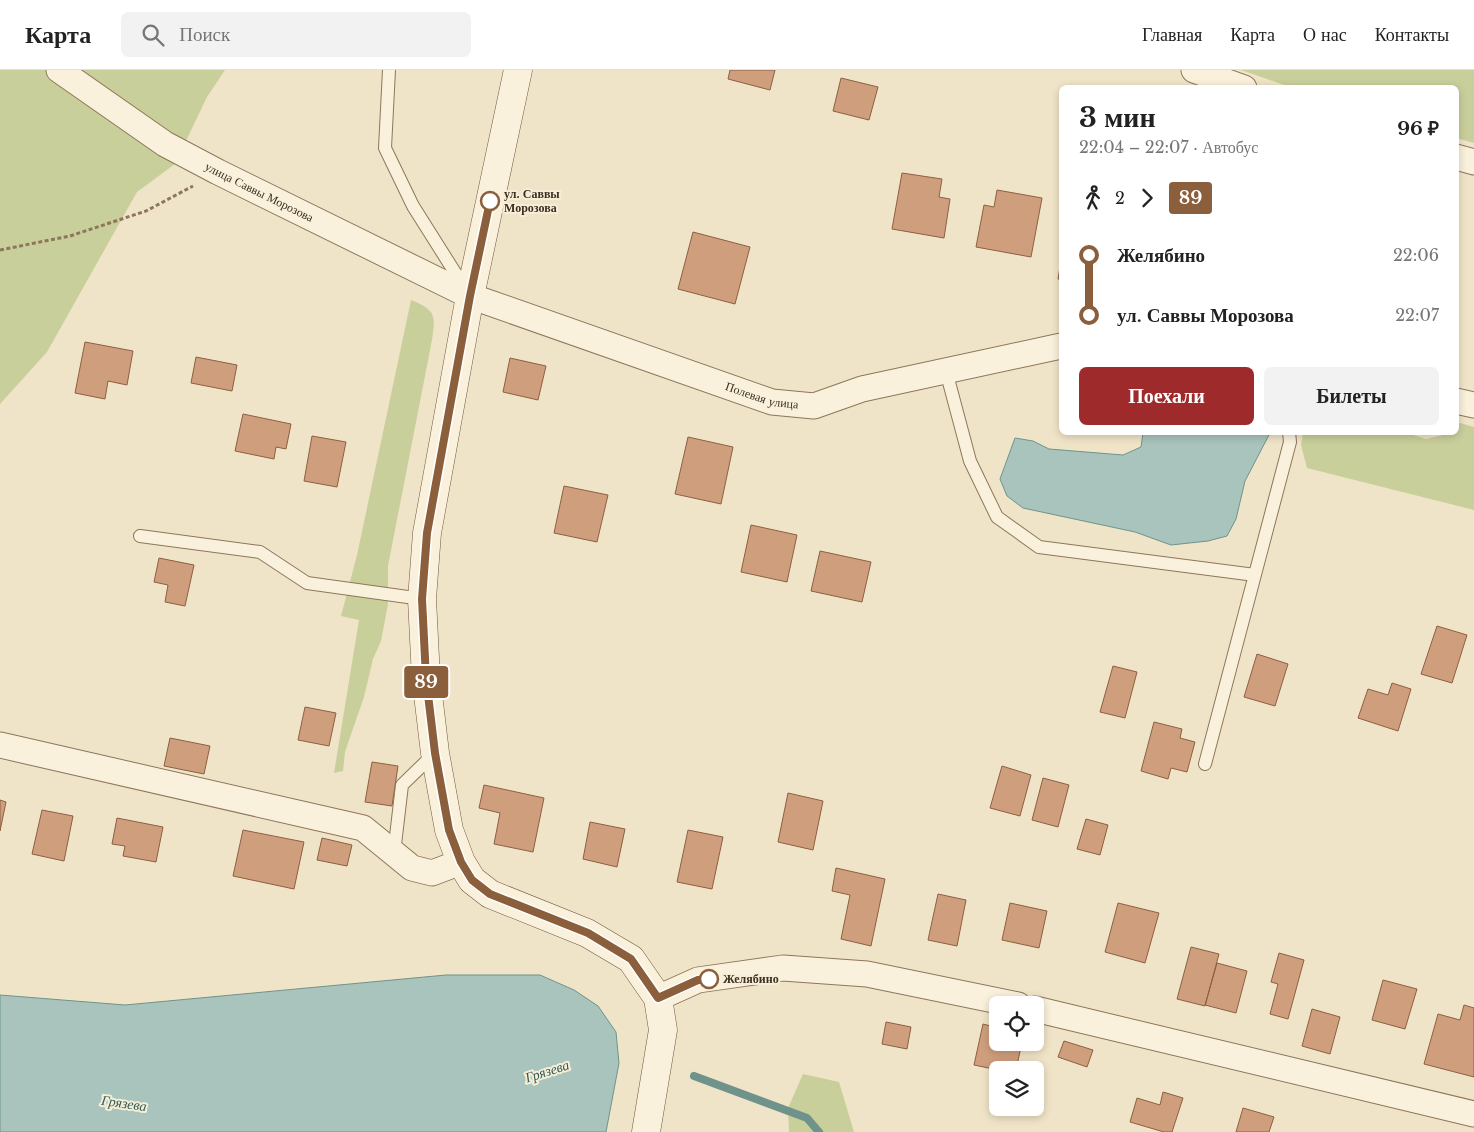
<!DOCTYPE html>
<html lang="ru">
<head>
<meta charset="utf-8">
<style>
	:root { --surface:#fff; --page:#f2f2f2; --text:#222; --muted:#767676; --line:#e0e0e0; --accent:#9e2a2b }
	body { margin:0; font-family:"Libre Baskerville",serif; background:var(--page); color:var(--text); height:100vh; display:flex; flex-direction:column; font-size:19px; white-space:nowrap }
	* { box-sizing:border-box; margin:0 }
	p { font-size:16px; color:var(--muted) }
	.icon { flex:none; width:28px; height:28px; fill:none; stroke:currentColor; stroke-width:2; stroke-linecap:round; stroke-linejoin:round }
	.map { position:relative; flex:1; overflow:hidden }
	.side { position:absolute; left:1059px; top:15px; width:400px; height:350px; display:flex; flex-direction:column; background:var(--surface); border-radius:8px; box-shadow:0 2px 8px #0003 }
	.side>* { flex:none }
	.badge { padding:0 10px; border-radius:4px; font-size:18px; line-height:32px }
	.tools { position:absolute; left:989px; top:926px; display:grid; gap:10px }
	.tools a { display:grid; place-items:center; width:55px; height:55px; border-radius:8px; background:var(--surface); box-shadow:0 2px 8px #0003; font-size:25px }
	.map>.badge { position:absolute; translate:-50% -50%; box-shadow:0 0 0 2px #fff }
	.legs { display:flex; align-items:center; gap:8px; height:55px; padding:0 20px; font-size:16px }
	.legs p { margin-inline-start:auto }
	.head { display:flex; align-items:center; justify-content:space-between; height:85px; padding:0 20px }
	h1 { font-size:28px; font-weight:700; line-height:38px }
	.primary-button { display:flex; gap:10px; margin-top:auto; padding:10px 20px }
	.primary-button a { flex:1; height:58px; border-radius:8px; background:var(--accent); color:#fff; font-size:20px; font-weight:700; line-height:58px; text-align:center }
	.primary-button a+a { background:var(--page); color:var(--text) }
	ul { padding:0 20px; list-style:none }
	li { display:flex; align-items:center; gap:18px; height:60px; font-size:19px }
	li i { display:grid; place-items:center; width:8px; height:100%; margin:0 6px; background:currentColor }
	li i::after { content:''; width:12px; height:12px; margin:-6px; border:4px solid; border-radius:50%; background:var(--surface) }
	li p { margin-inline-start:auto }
	li:first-child i { background:linear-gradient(#0000 50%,currentColor 0) }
	li:last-child i { background:linear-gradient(currentColor 50%,#0000 0) }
	header { display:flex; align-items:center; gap:30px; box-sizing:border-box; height:70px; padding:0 25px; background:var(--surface); border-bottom:1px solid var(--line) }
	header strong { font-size:24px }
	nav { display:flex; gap:28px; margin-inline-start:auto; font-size:18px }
	.search { width:350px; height:45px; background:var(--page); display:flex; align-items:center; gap:12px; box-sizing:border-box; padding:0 18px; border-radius:8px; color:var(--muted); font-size:19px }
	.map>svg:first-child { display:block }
	.green { fill:#c9cf9b }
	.water { fill:#a9c4bc; stroke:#6f938a }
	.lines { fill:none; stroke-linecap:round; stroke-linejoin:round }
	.stream { stroke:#6f938a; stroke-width:8 }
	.building { fill:#cf9f7d; stroke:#8d5f41 }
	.lane-casing { stroke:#8d765c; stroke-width:14 }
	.street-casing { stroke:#8d765c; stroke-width:27 }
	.secondary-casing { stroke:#6f573f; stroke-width:29 }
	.path { stroke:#8d765c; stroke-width:3; stroke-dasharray:4 2.5; stroke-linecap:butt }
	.lane { stroke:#faf1dc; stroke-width:12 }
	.street { stroke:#faf1dc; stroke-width:25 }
	.secondary { stroke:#faf1dc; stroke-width:28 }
	.line-1-casing { stroke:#fff; stroke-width:11 }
	.line-1 { stroke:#8b5e3c; stroke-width:8 }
	.stop-1-dot { fill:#fff; stroke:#8b5e3c; stroke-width:2.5 }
	.labels { text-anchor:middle; stroke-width:4; stroke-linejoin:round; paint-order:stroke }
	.street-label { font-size:12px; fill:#3d2e20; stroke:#f7eed8 }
	.stop-label { font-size:12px; font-weight:bold; fill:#3d2e20; stroke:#f7eed8; text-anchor:start }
	.water-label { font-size:14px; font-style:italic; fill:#2f5d5a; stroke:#f7eed8 }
</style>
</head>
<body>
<header>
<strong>Карта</strong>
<div class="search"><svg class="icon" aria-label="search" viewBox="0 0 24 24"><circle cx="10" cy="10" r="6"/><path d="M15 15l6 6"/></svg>Поиск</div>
<nav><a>Главная</a><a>Карта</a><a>О нас</a><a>Контакты</a></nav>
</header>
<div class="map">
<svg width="1474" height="1062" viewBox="0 0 1474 1062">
	<rect width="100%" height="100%" fill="#f0e4c8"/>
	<path class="green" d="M 0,0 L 225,0 L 207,27 L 175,94 L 137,122 L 47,282 L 0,334 Z
		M 1241,0 L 1474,0 L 1474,73 L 1456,68 L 1456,18 L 1290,17 Z
		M 411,230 C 435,240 436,244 432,270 L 388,496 L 388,534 L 381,571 L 373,589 L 364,627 L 345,682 L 343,701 L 334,703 L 359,550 L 341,546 L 357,485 Z
		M 1460,353 L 1474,357 L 1474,440 L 1307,398 L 1301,375 L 1303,363 L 1403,362 L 1426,369 L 1456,362 L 1456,356 Z
		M 803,1004 L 839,1012 L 854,1062 L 789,1062 L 788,1038 Z"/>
	<path class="water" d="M 1143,363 L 1270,363 L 1245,411 L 1236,449 L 1227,466 L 1208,471 L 1171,475 L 1135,462 L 1023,438 L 1007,426 L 1000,409 L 1015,368 L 1033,371 L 1049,379 L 1123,385 L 1141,377 Z
		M 446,905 L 540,905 L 574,920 L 598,936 L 616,962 L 619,993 L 606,1062 L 0,1062 L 0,925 L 125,935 Z"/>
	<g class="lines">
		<path class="stream" d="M 694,1006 L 807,1048 L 819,1062"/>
	</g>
	<path class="building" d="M 730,0 L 775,0 L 770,20 L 728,9 Z
		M 841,8 L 878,17 L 869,50 L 833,41 Z
		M 902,103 L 942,109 L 939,127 L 950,129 L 944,168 L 892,159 Z
		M 997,120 L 1042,128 L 1031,187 L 976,177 L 984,135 L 994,137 Z
		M 693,162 L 750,177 L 735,234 L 678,219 Z
		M 1061,191 L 1061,210 L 1058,209 Z
		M 85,272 L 133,281 L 127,315 L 108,311 L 105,329 L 75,323 Z
		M 196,287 L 237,295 L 232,321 L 191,313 Z
		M 510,288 L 546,296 L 538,330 L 503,322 Z
		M 243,344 L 291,354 L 286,379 L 276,377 L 274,389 L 235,381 Z
		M 312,366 L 346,372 L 337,417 L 304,411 Z
		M 688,367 L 733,377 L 721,434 L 675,424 Z
		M 564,416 L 608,425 L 597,472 L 554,463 Z
		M 751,455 L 797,465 L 787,512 L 741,502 Z
		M 820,481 L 871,492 L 862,532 L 811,521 Z
		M 159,488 L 194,495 L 185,536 L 165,532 L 168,515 L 154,512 Z
		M 1437,556 L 1467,565 L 1452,613 L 1421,604 Z
		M 1257,584 L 1288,594 L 1275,636 L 1244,627 Z
		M 1113,596 L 1137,602 L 1125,648 L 1100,642 Z
		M 1392,613 L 1411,619 L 1398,661 L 1358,648 L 1368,619 L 1388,625 Z
		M 305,637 L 336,643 L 329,676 L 298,670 Z
		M 1154,652 L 1182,659 L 1180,668 L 1195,672 L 1187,702 L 1171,698 L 1168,709 L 1141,701 Z
		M 170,668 L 210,676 L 204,704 L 164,696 Z
		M 372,692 L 398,696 L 392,736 L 365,732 Z
		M 1002,696 L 1031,705 L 1020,746 L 990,738 Z
		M 1043,708 L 1069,715 L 1058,757 L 1032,750 Z
		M 484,715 L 544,728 L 533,782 L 494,774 L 500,743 L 479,738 Z
		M 788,723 L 823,731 L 813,780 L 778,772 Z
		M 0,730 L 6,732 L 0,761 Z
		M 42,740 L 73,746 L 64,791 L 32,784 Z
		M 117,748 L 163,757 L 156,792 L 123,786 L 125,776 L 112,774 Z
		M 1086,749 L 1108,755 L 1100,785 L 1077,779 Z
		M 590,752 L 625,759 L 617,797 L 583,789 Z
		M 243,760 L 304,772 L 294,819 L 233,806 Z
		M 688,760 L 723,767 L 712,819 L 677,812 Z
		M 322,768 L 352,775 L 347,796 L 317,790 Z
		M 836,798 L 885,809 L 871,876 L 841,869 L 850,825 L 832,821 Z
		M 938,824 L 966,830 L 957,876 L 928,870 Z
		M 1010,833 L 1047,841 L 1039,878 L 1002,870 Z
		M 1118,833 L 1159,843 L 1145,893 L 1105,882 Z
		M 1191,877 L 1219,884 L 1205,936 L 1177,929 Z
		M 1279,883 L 1304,890 L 1288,949 L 1270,944 L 1278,914 L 1271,912 Z
		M 1217,893 L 1247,901 L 1236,943 L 1205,935 Z
		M 1383,910 L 1417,919 L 1405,959 L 1372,950 Z
		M 1464,935 L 1474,938 L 1474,1007 L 1424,994 L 1438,944 L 1460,950 Z
		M 1312,939 L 1340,947 L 1330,984 L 1302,976 Z
		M 886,952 L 911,957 L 907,979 L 882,974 Z
		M 983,954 L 998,958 L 998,972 L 1022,972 L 1016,1000 L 998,1000 L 974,995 Z
		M 1064,971 L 1093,980 L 1087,997 L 1058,987 Z
		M 1163,1022 L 1183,1028 L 1172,1062 L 1164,1062 L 1130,1052 L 1137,1028 L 1160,1035 Z
		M 1243,1038 L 1274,1047 L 1269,1062 L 1236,1062 Z"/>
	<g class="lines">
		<g class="lane-casing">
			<path id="lane" d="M 389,0 L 385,78 L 413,136 L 466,220
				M 946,301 L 970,391 L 997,447 L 1039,477 L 1255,505
				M 140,466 L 260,482 L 307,513 L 422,529
				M 1205,694 L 1290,372 L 1289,362
				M 394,783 L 402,715 L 435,683"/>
		</g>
		<g class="street-casing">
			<g id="street">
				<path id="s1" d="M 59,0 L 165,74 L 218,102 L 470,226 L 772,332 L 814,336 L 862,319 L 1061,276"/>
				<path d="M 1194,0 L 1244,18"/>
				<path d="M 1456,87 L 1474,92"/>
				<path d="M 1456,331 L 1474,335"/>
				<path d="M 0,675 L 363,758 L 412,798 L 432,803 L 461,792"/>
				<path d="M 658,928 L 698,910 L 783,898 L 867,904 L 1018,935"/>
				<path d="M 1035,939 L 1474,1044"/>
			</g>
		</g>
		<g class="secondary-casing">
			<path id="secondary" d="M 518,0 L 470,226 L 427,463 L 422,529 L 426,608 L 435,683 L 449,760 L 461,792 L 472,810 L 490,824 L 587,863 L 631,889 L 658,928 L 663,960 L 646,1062"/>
		</g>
		<path class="path" d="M 0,180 L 70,166 L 146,141 L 193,116"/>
		<use href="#lane" class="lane"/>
		<use href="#street" class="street"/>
		<use href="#secondary" class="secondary"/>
	</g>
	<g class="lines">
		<g class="line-1-casing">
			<path id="line-1" d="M 490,131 L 470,226 L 427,463 L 422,529 L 426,608 L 435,683 L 449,760 L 461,792 L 472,810 L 490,824 L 588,863 L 631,889 L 658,928 L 698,910 L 709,909"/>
		</g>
		<use href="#line-1" class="line-1"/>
	</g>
	<g class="stop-1-dot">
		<circle cx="490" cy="131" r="9"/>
		<circle cx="709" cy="909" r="9"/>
	</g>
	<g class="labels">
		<g class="street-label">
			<text dy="4" stroke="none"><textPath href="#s1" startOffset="235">улица Саввы Морозова</textPath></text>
			<text dy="4" stroke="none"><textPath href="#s1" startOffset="779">Полевая улица</textPath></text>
		</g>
		<g class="stop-label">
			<text x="504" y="128">ул. Саввы<tspan x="504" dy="14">Морозова</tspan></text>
			<text x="723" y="913">Желябино</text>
		</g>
		<g class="water-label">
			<text transform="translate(547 1001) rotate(-18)" y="5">Грязева</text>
			<text transform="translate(124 1033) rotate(8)" y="5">Грязева</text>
		</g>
	</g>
</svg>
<div class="tools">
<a><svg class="icon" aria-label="locate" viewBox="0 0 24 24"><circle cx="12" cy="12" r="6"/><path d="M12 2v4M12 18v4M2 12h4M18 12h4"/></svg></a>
<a><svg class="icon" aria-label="layers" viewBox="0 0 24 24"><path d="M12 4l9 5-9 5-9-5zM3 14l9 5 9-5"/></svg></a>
</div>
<b class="badge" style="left:426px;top:612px;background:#8b5e3c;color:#fff">89</b>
<section class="side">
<div class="head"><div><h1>3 мин</h1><p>22:04 – 22:07 · Автобус</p></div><b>96 ₽</b></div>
<div class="legs"><svg class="icon" aria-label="walk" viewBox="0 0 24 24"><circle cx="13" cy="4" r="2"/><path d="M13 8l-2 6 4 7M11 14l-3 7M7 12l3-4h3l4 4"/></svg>2<svg class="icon" aria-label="forward" viewBox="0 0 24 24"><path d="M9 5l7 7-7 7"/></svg><b class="badge" style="background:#8b5e3c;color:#fff">89</b></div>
<ul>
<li><i style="color:#8b5e3c"></i><b>Желябино</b><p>22:06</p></li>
<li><i style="color:#8b5e3c"></i><b>ул. Саввы Морозова</b><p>22:07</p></li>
</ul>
<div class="primary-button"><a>Поехали</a><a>Билеты</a></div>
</section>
</div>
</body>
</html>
